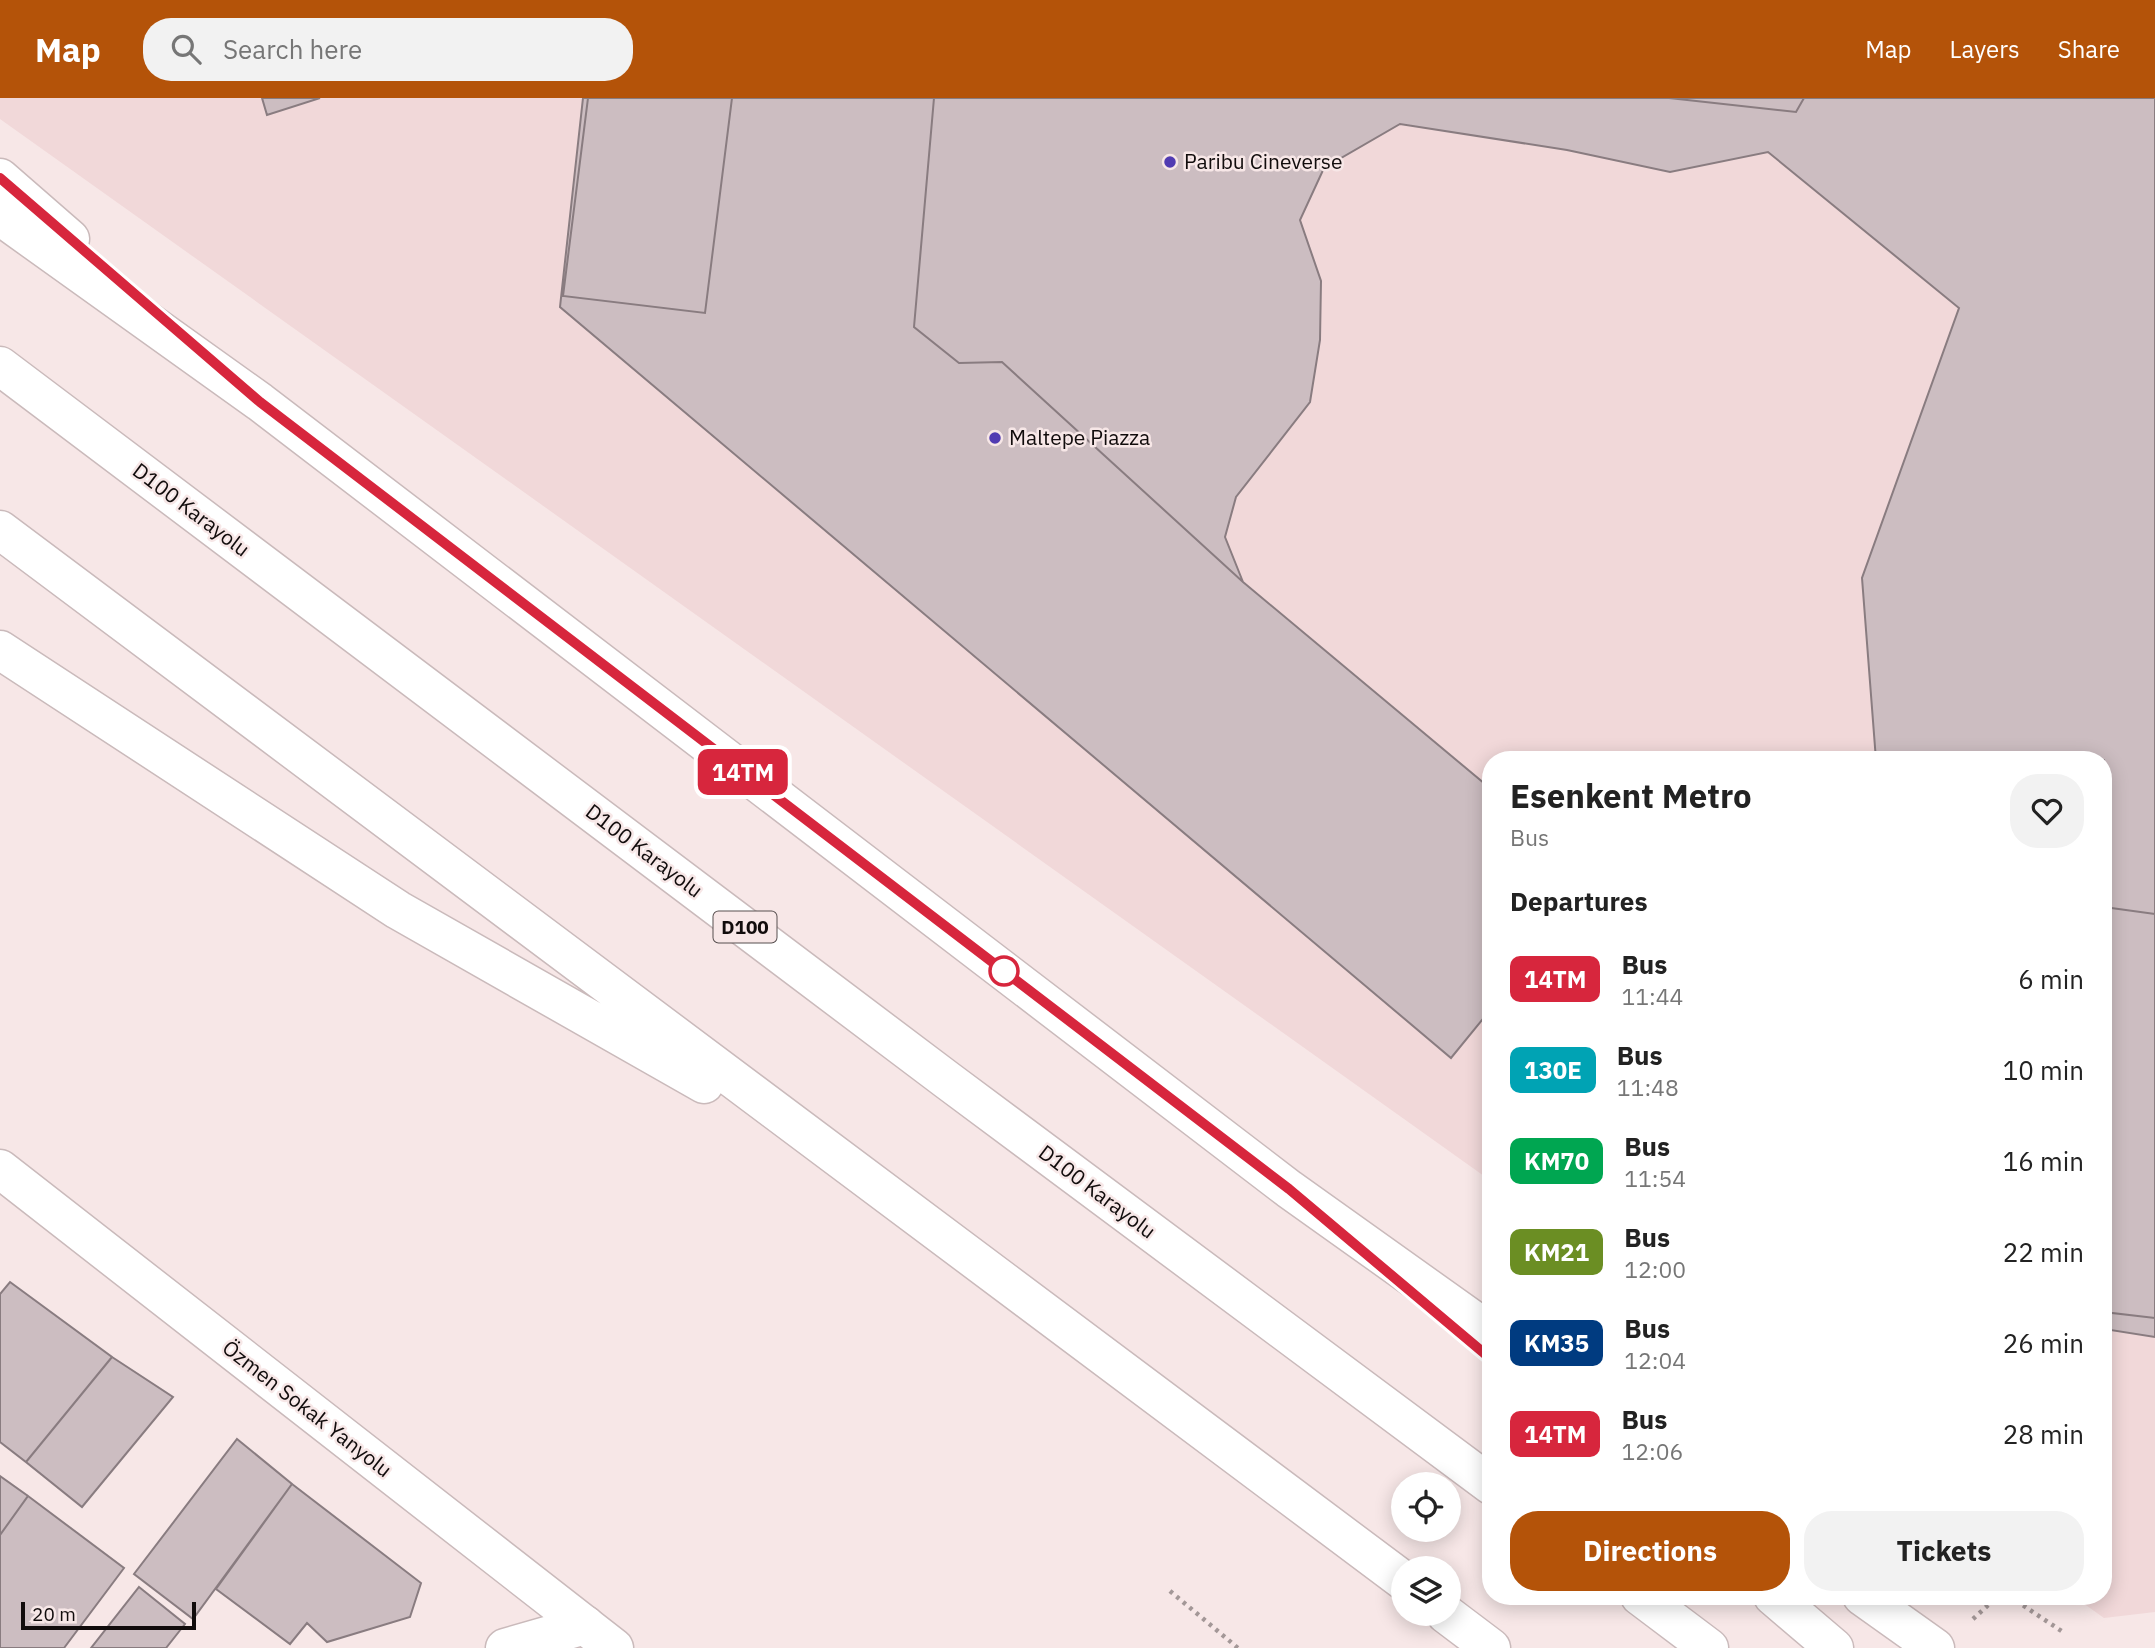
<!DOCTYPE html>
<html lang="en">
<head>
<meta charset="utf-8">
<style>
	:root { --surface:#fff; --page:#f2f2f2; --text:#222; --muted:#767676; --accent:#b45309 }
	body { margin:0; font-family:"IBM Plex Sans",sans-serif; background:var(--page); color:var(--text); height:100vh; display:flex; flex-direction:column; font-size:26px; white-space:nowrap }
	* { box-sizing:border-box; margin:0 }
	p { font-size:23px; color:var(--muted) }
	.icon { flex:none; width:38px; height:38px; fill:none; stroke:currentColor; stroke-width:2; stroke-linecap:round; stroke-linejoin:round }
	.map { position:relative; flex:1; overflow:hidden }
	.sheet { position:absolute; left:1482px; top:653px; width:630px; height:854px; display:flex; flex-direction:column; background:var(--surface); border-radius:28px; box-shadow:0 4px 18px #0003 }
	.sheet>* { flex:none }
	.badge { padding:0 14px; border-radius:10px; font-size:24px; line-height:46px }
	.controls { position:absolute; left:1391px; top:1374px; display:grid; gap:14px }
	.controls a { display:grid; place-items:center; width:70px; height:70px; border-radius:50%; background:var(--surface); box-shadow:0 4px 18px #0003; font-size:35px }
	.scale { position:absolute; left:21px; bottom:18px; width:175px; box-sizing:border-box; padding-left:7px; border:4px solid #110c0c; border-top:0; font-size:19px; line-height:24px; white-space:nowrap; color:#110c0c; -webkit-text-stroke:5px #f7e7e7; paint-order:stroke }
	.map>.badge { position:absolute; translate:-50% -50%; box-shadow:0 0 0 4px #fff }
	h2 { padding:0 28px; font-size:26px; line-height:63px }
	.round { display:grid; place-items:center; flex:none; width:74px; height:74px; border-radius:28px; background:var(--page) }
	.head { display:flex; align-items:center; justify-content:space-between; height:119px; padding:0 28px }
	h1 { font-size:33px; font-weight:700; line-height:52px }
	.action { display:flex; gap:14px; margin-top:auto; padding:14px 28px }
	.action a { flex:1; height:80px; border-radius:28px; background:var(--accent); color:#fff; font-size:28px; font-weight:700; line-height:80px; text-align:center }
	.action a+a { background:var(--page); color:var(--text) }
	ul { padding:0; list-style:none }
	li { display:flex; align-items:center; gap:21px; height:91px; padding:0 28px }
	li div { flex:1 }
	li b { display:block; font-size:26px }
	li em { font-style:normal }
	li .badge { min-width:77px; font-weight:700; text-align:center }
	header { display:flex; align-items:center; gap:42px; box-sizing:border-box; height:98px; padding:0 35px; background:var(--accent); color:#fff }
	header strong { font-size:33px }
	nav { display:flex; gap:38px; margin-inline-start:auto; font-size:24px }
	.search { width:490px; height:63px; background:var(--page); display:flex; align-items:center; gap:18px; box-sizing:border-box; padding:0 24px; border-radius:28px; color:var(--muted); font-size:26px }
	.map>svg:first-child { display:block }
	.built { fill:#f1d8d9 }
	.building { fill:#ccbdc1; stroke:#897c80; stroke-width:2 }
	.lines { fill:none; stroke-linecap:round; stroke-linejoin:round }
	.street-casing { stroke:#cababb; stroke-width:41 }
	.secondary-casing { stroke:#cababb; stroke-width:41 }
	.highway-casing { stroke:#cababb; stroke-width:41 }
	.path { stroke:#a39797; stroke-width:4.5; stroke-dasharray:3.5 5; stroke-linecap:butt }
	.street { stroke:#fff; stroke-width:38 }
	.secondary { stroke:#fff; stroke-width:38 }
	.highway { stroke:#fff; stroke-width:38 }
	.line-casing { stroke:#fff; stroke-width:16 }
	.line { stroke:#d7263d; stroke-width:10 }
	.poi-dot { fill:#513bb2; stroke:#f7e7e7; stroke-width:2.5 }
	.stop-dot { fill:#fff; stroke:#d7263d; stroke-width:3.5 }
	.labels { text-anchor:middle; stroke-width:5; stroke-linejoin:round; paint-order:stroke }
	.shield { fill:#f7e7e7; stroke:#564e4e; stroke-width:2 }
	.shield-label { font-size:19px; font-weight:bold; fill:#110c0c }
	.poi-label { font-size:21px; fill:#110c0c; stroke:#f7e7e7; text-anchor:start }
	.street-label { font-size:21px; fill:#110c0c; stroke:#f7e7e7 }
</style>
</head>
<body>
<header>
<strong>Map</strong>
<div class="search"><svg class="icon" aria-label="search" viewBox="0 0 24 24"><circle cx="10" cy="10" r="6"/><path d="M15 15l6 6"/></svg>Search here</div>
<nav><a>Map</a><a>Layers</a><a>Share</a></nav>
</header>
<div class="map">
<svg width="2155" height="1550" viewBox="0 0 2155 1550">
	<rect width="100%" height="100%" fill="#f7e7e7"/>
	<path class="built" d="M 0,0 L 2155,0 L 2155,1514 L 2104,1520 L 2073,1498 L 2104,1498 L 2104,662 L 1491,662 L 1491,1083 L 0,21 Z"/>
	<path class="building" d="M 262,0 L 320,0 L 267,17 Z
		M 583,0 L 2155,0 L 2155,1239 L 2104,1231 L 2104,662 L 1876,662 L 1862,480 L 1959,210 L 1768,54 L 1670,74 L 1567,52 L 1400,26 L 1324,70 L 1300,122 L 1321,183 L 1320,242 L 1310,304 L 1236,399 L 1225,439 L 1243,484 L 1491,691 L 1491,911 L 1451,960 L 560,209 Z
		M 583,0 L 934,0 L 914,229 L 959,265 L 1002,264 L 1243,484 L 1491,691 L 1491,911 L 1451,960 L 560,209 Z
		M 588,0 L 732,0 L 705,215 L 563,198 Z
		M 1669,0 L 1804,0 L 1796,14 Z
		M 2104,809 L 2155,816 L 2155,1220 L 2104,1214 Z
		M 10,1184 L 112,1259 L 26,1364 L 0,1344 L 0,1196 Z
		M 112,1259 L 173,1299 L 82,1409 L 26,1364 Z
		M 237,1341 L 292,1386 L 193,1521 L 134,1476 Z
		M 0,1378 L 28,1398 L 0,1437 Z
		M 292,1386 L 421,1485 L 410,1519 L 327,1544 L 307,1525 L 290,1546 L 216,1491 Z
		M 28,1398 L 124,1470 L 64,1550 L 0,1550 L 0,1437 Z
		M 139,1489 L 185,1526 L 166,1550 L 91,1550 Z"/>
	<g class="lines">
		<g class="street-casing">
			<path id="street" d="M 505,1550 L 585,1527"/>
		</g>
		<g class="secondary-casing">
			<path id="secondary" d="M 0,1071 L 614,1550"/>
		</g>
		<g class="highway-casing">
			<path id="highway" d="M 0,80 L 70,141
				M 0,118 L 260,304 L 1289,1091 L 1491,1235
				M 0,268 L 947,982 L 1491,1387
				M 0,432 L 1404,1483
				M 0,552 L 398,812 L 704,986
				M 1640,1498 L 1709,1550
				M 1773,1498 L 1834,1550
				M 1862,1498 L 1935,1550
				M 1446,1516 L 1491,1550"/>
		</g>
		<path class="path" d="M 1170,1493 L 1238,1550
			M 2009,1498 L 2063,1534
			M 1973,1521 L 1998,1498"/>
		<use href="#street" class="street"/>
		<use href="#secondary" class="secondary"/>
		<use href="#highway" class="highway"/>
	</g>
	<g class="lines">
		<g class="line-casing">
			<path id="line" d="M 0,80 L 260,304 L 1289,1091 L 1491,1261"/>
		</g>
		<use href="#line" class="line"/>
	</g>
	<g class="poi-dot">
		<circle cx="1170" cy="64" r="7"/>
		<circle cx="995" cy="340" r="7"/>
	</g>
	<circle class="stop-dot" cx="1004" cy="873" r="14"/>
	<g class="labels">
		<rect class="shield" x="713.5" y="813.5" width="63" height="31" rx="5"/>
		<g class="shield-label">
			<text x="745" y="836">D100</text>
		</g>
		<g class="poi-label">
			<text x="1184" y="71">Paribu Cineverse</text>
			<text x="1009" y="347">Maltepe Piazza</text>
		</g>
		<g class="street-label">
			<text transform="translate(191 412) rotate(37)" y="7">D100 Karayolu</text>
			<text transform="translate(644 753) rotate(37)" y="7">D100 Karayolu</text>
			<text transform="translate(1097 1094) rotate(37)" y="7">D100 Karayolu</text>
			<text transform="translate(307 1311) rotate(38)" y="7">Özmen Sokak Yanyolu</text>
		</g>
	</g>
</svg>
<div class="controls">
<a><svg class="icon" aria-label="locate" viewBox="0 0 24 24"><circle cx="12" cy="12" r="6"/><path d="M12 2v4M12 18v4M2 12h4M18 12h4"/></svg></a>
<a><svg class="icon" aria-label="layers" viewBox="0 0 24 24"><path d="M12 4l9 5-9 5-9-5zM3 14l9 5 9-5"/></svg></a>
</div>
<div class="scale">20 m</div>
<b class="badge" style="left:743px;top:674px;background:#d7263d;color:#fff">14TM</b>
<section class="sheet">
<div class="head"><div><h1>Esenkent Metro</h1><p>Bus</p></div><a class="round"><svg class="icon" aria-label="heart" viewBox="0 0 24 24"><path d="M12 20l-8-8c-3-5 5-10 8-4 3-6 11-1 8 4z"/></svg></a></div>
<h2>Departures</h2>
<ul>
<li><span class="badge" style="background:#d7263d;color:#fff">14TM</span><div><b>Bus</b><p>11:44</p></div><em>6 min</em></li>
<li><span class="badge" style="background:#00a3b4;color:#fff">130E</span><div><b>Bus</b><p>11:48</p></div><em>10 min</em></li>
<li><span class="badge" style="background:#00a651;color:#fff">KM70</span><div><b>Bus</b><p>11:54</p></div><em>16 min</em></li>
<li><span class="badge" style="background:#6b8e23;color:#fff">KM21</span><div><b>Bus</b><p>12:00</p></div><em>22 min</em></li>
<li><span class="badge" style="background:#003b80;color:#fff">KM35</span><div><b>Bus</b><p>12:04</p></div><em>26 min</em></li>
<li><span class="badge" style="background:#d7263d;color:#fff">14TM</span><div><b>Bus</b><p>12:06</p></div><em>28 min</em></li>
</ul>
<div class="action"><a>Directions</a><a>Tickets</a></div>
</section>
</div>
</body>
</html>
